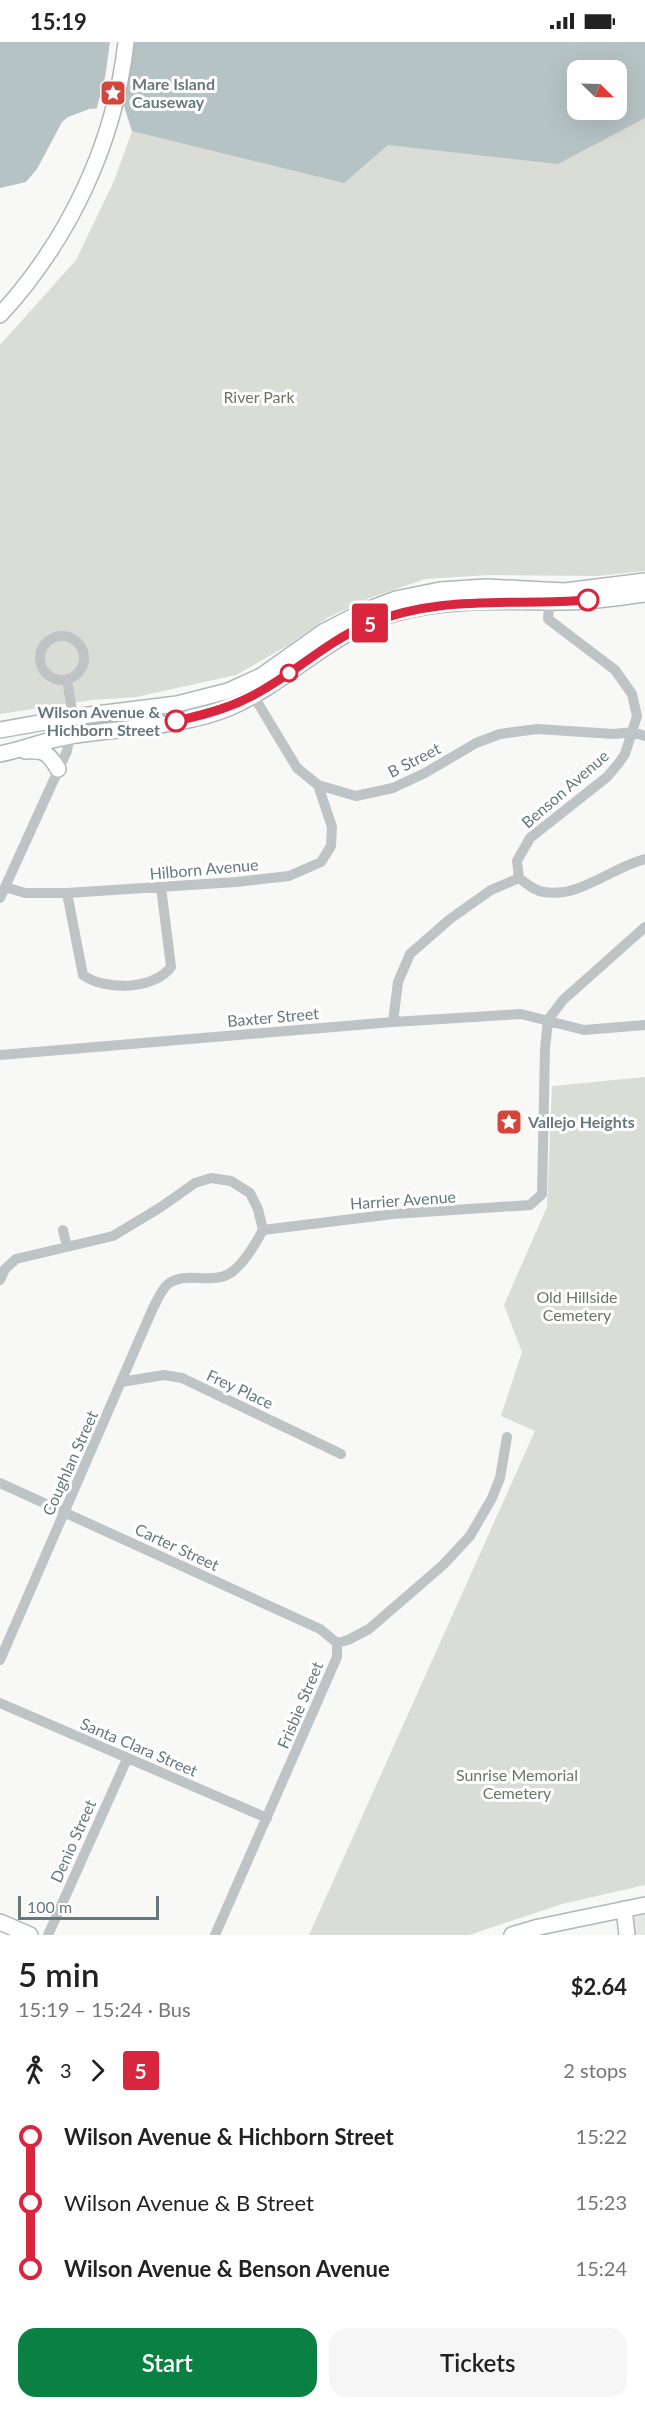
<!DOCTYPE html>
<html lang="en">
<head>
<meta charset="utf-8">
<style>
	:root { --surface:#fff; --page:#f6f6f6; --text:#222; --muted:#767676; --accent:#0b8043 }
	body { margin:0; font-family:Lato,sans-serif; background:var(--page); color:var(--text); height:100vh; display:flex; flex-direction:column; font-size:22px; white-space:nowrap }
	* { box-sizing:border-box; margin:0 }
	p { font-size:20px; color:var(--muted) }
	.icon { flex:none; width:33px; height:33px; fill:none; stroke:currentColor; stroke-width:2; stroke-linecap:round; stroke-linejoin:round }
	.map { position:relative; height:1893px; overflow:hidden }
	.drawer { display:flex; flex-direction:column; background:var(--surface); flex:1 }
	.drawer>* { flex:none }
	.badge { padding:0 12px; border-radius:4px; font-size:21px; line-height:39px }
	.needle { width:39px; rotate:113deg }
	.tools { position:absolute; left:567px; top:18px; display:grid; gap:12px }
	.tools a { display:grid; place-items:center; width:60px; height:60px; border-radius:12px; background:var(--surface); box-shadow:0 6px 24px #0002; font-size:30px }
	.scale { position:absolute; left:18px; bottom:15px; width:141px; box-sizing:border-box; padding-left:6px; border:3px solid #66787e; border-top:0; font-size:16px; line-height:21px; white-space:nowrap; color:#66787e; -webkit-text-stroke:4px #fff; paint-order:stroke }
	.map>.badge { position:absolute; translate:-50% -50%; box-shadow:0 0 0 3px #fff }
	.legs { display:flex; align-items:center; gap:9px; height:66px; padding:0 18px; font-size:20px }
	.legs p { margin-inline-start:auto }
	.headline { display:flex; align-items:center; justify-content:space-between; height:102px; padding:0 18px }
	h1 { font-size:33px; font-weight:600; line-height:45px }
	.action { display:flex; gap:12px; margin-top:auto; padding:12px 18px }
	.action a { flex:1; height:69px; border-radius:18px; background:var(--accent); color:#fff; font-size:24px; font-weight:600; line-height:69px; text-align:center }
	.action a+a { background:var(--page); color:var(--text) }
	ul { padding:0 18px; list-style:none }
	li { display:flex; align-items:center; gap:21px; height:66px; font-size:22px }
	li i { display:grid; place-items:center; width:9px; height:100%; margin:0 8px; background:currentColor }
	li i::after { content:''; width:15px; height:15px; margin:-8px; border:4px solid; border-radius:50%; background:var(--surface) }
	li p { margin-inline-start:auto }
	li:first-child i { background:linear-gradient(#0000 50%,currentColor 0) }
	li:last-child i { background:linear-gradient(currentColor 50%,#0000 0) }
	.status { display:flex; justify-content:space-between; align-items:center; height:42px; padding:0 30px; background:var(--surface); direction:ltr }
	.status svg { height:16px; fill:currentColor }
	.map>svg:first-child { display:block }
	.built { fill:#e6e8e6 }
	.green { fill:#d9ddd6 }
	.water { fill:#b6c3c5; fill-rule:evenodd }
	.pier { fill:#f8f8f6 }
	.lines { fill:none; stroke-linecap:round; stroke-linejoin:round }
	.secondary-casing { stroke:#b0b7ba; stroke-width:18 }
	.street { stroke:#bec3c5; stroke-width:10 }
	.secondary { stroke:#fff; stroke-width:15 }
	.line-1-casing { stroke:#fff; stroke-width:14 }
	.line-1 { stroke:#d7263d; stroke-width:9 }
	.stop-1-dot { fill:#fff; stroke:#d7263d; stroke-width:3 }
	.labels { text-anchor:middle; stroke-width:6; stroke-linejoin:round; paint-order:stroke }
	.poi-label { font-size:16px; font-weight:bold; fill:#66787e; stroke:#fff; text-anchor:start }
	.park-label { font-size:16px; fill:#6b7765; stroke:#fff }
	.stop-label { font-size:16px; font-weight:bold; fill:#66787e; stroke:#fff; text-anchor:end }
	.street-label { font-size:16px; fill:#66787e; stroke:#fff }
</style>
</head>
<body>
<div class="status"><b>15:19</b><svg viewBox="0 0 49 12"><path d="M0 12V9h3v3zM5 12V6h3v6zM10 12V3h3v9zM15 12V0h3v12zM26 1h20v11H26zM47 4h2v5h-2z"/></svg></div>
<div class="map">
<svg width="645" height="1893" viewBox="0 0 645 1893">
	<rect width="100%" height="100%" fill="#f8f8f6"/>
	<path class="built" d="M 645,1866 L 645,1893 L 632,1893 L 630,1868 Z"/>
	<path class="green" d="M 54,0 L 419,83 L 616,68 L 645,51 L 645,529 L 597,534 L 489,533 L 425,537 L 370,556 L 327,576 L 287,604 L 236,633 L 136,655 L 92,658 L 0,672 L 0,303 L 76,218 L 114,139 L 132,89 L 124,64 L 89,67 L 68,75 Z
		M 645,1035 L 645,1843 L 562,1862 L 469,1893 L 309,1893 L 535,1389 L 501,1374 L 522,1310 L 504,1263 L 547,1165 L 552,1044 Z"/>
	<path class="water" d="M 0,0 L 645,0 L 645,76 L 558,122 L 388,103 L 344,141 L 132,89 L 124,64 L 89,67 L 68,75 L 62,80 L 37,127 L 26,140 L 0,146 ZM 578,28 L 616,28 L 616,68 L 578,68 Z"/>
	<path class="pier" d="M 110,0 L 129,0 L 122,64 L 121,67 L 96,69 L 105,36 Z"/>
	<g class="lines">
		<g class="secondary-casing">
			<path id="secondary" d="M 0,273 C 69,198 115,101 126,0
				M 0,688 L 73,675 L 177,662 L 228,649 L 261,634 L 323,590 L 362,570 L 396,557 L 440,548 L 486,545 L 565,549 L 645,539
				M 25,709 C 44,708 48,710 58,727
				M 0,712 C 24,707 46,698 70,694 C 123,685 182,686 231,665 C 290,639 331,589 396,571 C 451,556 507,560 564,560 C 591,560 618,556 645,552
				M 624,1867 L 627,1893
				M 0,1880 L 30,1893
				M 512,1893 L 539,1885 L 645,1863"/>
		</g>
		<path class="street" d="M 550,554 L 548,577 L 615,628 L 632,652 L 637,674 L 625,712 L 618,722 L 607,735 L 530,796 L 517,819 L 519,836 C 527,842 535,849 544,850 C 580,856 612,825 645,817
			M40 616a22 22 0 1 1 44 0a22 22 0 1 1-44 0Z
			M 250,648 L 297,726 L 318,743 L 356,754 L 393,746 L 425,731 L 476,701 L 500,692 L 537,687 L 614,692 L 633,690 L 645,694
			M 5,845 L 25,851 L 67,851 L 236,840 L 289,834 L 321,820 L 331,804 L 332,785 L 318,743
			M 67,851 L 83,933 C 105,949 154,948 171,925 L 161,845
			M 0,856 L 67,709 L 73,675 L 67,637
			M 548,978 L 563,958 L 645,885
			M 393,980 L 398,940 L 410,912 L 450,877 L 491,848 L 519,836
			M 0,1013 L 393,980 L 521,972 L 584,988 L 645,983
			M 63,1188 L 67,1205
			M 263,1188 L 393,1172 L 530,1163 L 542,1152 L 545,1007 L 548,978
			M 0,1238 L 5,1227 L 16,1217 L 113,1194 L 161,1165 L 195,1141 L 211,1136 L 231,1139 L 250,1151 L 258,1167 L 263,1188 C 255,1202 245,1220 232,1230 C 213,1244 185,1228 168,1242 C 161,1248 157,1259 153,1266 L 0,1618
			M 121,1340 L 164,1333 L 182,1336 L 341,1412
			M 0,1441 L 320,1587 L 337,1601
			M 337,1601 L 348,1598 L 369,1587 L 443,1523 L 470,1494 L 492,1456 L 500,1436 L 507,1395
			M 0,1661 L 267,1776
			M 48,1893 L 127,1717
			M 215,1893 L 337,1615 L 337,1601"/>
		<use href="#secondary" class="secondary"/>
	</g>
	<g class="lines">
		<g class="line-1-casing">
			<path id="line-1" d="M 176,679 C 208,672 237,664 266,646 C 300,626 329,599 366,583 C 437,552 513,564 588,558"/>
		</g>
		<use href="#line-1" class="line-1"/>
	</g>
	<defs>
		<g id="sight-square" transform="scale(1.35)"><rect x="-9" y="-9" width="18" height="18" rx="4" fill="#d2463d" stroke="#fff"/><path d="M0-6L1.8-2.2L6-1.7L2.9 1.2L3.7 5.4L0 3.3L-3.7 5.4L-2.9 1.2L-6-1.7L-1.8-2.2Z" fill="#fff"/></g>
	</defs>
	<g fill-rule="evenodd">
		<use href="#sight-square" x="113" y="51"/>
		<use href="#sight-square" x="509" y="1080"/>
	</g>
	<g class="stop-1-dot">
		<circle cx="588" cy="558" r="10"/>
		<circle cx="289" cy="631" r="8"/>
		<circle cx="176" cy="679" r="10"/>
	</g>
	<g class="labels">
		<g class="poi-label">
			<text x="132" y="48">Mare Island<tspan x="132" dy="18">Causeway</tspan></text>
			<text x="528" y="1086">Vallejo Heights</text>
		</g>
		<g class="park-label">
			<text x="259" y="361">River Park</text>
			<text x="577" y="1261">Old Hillside<tspan x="577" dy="18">Cemetery</tspan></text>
			<text x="517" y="1739">Sunrise Memorial<tspan x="517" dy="18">Cemetery</tspan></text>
		</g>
		<g class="stop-label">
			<text x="160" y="676">Wilson Avenue &amp;<tspan x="160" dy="18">Hichborn Street</tspan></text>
		</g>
		<g class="street-label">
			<text transform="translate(414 718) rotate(-27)" y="6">B Street</text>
			<text transform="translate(565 747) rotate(-41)" y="6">Benson Avenue</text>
			<text transform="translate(204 827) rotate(-5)" y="6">Hilborn Avenue</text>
			<text transform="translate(273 975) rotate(-5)" y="6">Baxter Street</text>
			<text transform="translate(403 1158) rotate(-4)" y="6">Harrier Avenue</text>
			<text transform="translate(240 1347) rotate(25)" y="6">Frey Place</text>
			<text transform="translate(70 1421) rotate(-66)" y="6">Coughlan Street</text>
			<text transform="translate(177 1505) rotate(25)" y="6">Carter Street</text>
			<text transform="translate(300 1663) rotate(-67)" y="6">Frisbie Street</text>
			<text transform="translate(139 1705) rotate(23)" y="6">Santa Clara Street</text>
			<text transform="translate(73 1799) rotate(-66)" y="6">Denio Street</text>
		</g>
	</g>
</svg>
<div class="tools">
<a><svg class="needle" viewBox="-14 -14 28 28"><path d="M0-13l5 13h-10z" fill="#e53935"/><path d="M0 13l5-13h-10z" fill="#767676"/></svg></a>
</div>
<div class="scale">100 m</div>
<b class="badge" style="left:370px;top:581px;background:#d7263d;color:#fff">5</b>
</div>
<section class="drawer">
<div class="headline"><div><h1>5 min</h1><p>15:19 – 15:24 · Bus</p></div><b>$2.64</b></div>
<div class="legs"><svg class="icon" aria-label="walk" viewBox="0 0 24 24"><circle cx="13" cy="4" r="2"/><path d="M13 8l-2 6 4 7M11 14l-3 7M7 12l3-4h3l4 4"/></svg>3<svg class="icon" aria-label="forward" viewBox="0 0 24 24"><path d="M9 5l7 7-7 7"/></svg><b class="badge" style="background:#d7263d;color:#fff">5</b><p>2 stops</p></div>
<ul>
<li><i style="color:#d7263d"></i><b>Wilson Avenue &amp; Hichborn Street</b><p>15:22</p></li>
<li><i style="color:#d7263d"></i><span>Wilson Avenue &amp; B Street</span><p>15:23</p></li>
<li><i style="color:#d7263d"></i><b>Wilson Avenue &amp; Benson Avenue</b><p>15:24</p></li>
</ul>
<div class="action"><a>Start</a><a>Tickets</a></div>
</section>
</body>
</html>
